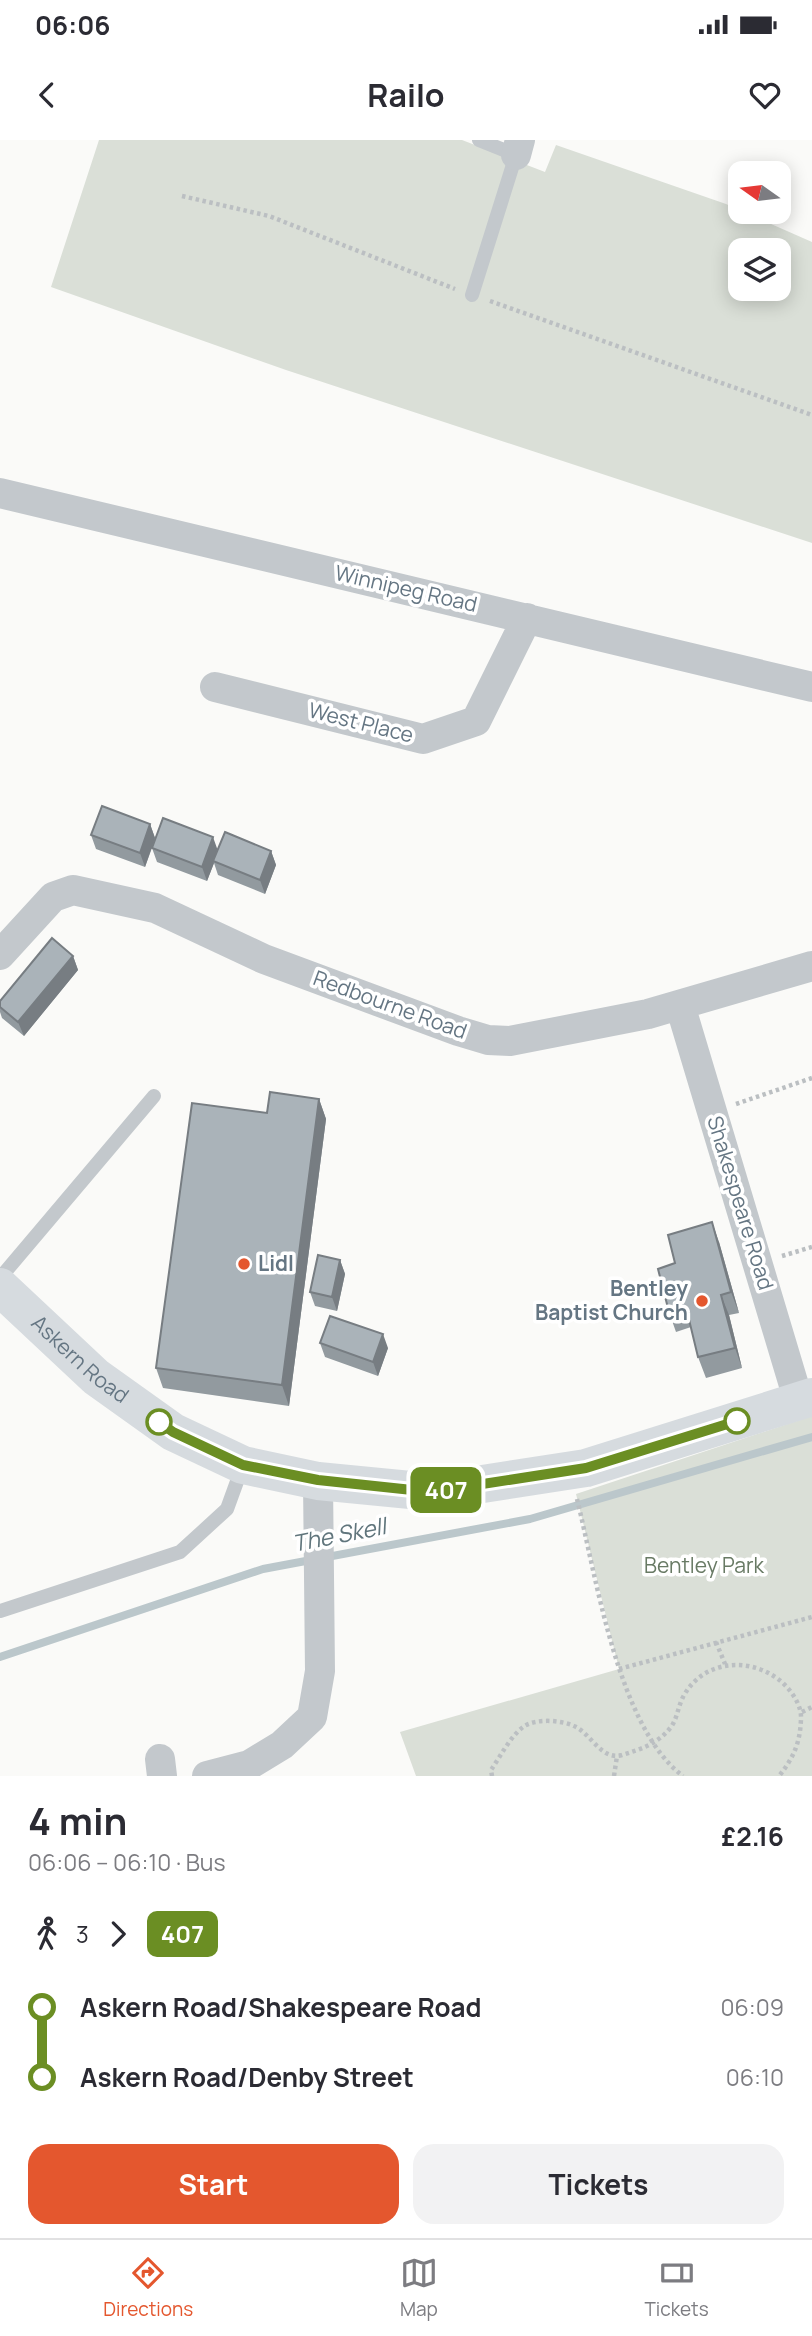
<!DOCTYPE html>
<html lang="en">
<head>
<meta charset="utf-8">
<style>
	:root { --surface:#fff; --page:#f2f2f3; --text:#2b2b33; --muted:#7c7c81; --line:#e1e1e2; --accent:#e4572e }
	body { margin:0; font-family:Manrope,sans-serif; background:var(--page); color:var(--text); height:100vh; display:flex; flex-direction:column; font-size:26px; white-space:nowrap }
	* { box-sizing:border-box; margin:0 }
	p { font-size:23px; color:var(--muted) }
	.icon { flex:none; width:38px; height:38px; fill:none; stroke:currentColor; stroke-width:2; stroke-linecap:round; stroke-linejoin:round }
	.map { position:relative; height:1636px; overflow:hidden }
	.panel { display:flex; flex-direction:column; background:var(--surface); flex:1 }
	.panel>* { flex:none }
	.badge { padding:0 14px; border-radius:10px; font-size:24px; line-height:46px }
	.needle { width:46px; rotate:284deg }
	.buttons { position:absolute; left:728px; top:21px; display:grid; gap:14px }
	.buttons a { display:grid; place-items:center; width:63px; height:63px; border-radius:14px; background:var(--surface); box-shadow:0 4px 18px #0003; font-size:35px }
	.map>.badge { position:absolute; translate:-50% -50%; box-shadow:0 0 0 4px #fff }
	.legs { display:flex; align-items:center; gap:10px; height:77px; padding:0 28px; font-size:23px }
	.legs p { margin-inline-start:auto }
	.head { display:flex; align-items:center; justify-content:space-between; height:119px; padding:0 28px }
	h1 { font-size:38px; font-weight:700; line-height:52px }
	.button { display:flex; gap:14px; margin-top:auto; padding:14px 28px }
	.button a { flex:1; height:80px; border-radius:21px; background:var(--accent); color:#fff; font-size:28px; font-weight:700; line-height:80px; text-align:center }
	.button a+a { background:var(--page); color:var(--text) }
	ul { padding:0 28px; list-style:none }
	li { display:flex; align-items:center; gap:24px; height:70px; font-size:26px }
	li i { display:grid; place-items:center; width:10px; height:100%; margin:0 9px; background:currentColor }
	li i::after { content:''; width:18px; height:18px; margin:-9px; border:5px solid; border-radius:50%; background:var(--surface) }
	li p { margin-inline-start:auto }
	li:first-child i { background:linear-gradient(#0000 50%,currentColor 0) }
	li:last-child i { background:linear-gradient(currentColor 50%,#0000 0) }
	.status { display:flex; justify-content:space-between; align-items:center; height:49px; padding:0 35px; background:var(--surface); direction:ltr }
	.status svg { height:19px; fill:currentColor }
	header { display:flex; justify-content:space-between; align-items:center; height:91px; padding:0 28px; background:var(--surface); font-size:32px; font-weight:700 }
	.tabs { display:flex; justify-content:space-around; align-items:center; height:98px; border-top:2px solid var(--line); background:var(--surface); font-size:19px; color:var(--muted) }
	.tabs a { display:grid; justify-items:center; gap:4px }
	.tabs .on { color:var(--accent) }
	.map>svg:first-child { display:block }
	.green { fill:#dadfd7; fill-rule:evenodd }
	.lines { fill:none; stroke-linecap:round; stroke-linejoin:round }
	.stream { stroke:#bbc7cb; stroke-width:8 }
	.path { stroke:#bbbfc2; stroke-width:4.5; stroke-dasharray:3.5 3.5; stroke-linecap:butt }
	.service { stroke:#c3c8cc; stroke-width:14 }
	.minor { stroke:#c3c8cc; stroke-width:30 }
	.trunk { stroke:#d6dbdf; stroke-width:38 }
	.wall { fill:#929a9f }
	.shaded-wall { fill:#777d82 }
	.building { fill:#aab3b9; stroke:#777d82; stroke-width:2 }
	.line-1-casing { stroke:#fff; stroke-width:16 }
	.line-1 { stroke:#6b8e23; stroke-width:10 }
	.poi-dot { fill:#e4572e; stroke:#fff; stroke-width:2.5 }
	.stop-1-dot { fill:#fff; stroke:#6b8e23; stroke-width:3.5 }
	.labels { text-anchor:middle; stroke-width:7; stroke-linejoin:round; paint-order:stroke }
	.street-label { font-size:21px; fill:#657683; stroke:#fff }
	.poi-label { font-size:21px; font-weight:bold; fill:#657683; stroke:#fff; text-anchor:start }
	.park-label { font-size:21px; fill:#687a64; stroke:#fff }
	.water-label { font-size:23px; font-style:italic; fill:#60757c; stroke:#fff }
</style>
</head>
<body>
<div class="status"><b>06:06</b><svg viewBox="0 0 49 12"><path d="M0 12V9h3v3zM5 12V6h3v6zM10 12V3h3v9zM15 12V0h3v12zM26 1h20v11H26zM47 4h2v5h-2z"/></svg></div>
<header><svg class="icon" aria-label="back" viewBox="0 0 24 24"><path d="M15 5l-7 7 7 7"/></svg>Railo<svg class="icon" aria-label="heart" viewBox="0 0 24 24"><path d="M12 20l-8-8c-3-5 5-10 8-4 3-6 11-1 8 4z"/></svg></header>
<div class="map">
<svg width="812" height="1636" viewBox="0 0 812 1636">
	<rect width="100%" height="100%" fill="#fafaf8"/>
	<path class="green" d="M 99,0 L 462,0 L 545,32 L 556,5 L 726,64 L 812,102 L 812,403 L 286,230 L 51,147 ZM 740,110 L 779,110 L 779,149 L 740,149 Z
		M 812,1276 L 812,1636 L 416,1636 L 400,1592 L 619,1529 L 576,1354 Z"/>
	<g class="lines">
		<path class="stream" d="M 0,1517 L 263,1429 L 530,1379 L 812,1297"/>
		<path class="path" d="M 182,56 L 269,76 L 455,149
			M 490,161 L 812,275
			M 736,964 L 812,938
			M 782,1116 L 812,1107
			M 577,1359 C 596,1435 618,1588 683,1636
			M 716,1502 L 725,1524
			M 619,1529 L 812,1477
			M 802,1572 L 812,1567
			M 492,1636 L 491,1630 C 500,1617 510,1597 523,1587 C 535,1578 561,1580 574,1586 C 591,1593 601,1621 622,1615 C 641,1609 658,1604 671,1587 C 677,1579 678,1567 683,1557 C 702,1521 747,1516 778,1539 C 789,1547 802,1564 801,1579 C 800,1603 794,1617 779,1636
			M 614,1636 L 617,1616"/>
		<path class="service" d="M 472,155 L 516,15 L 479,0
			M 0,1138 L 154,956
			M 0,1471 L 180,1412 L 227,1369 L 243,1325"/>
		<path class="minor" d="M 516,15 L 520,0
			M 0,353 L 812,547
			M 215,547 L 423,599 L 476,581 L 527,478
			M 0,815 L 53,757 L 73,750 L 155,768 L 264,819 L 458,891 L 488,900 L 510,901 L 648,874 L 812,826
			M 680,865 L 799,1262
			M 160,1619 L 162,1636
			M 207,1636 L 249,1625 L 282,1605 L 312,1577 L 320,1531 L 318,1341"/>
		<path class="trunk" id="s1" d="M 0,1147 L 96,1237 L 173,1292 L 243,1325 L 318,1341 L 431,1352 L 586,1328 L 812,1257"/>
	</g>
	<path class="wall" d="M 150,684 L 155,698 L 218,709 L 271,711 L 276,725 L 265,754 L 218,735 L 214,723 L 207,741 L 157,722 L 152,708 L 145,727 L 96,709 L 91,695 Z
		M 73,816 L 78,830 L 24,896 L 2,878 L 0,872 L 0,861 Z
		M 319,959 L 326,979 L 289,1266 L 163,1248 L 156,1228 Z
		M 719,1102 L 739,1173 L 729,1175 L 742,1228 L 706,1238 L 698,1217 L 691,1187 L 676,1192 L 669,1172 L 675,1123 Z
		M 340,1120 L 345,1134 L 337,1171 L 315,1166 L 310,1152 Z
		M 320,1203 L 388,1208 L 378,1236 L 325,1217 Z"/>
	<path class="shaded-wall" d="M 150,684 L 155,698 L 145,727 L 140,713 Z
		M 213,697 L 218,711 L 213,721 L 214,723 L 207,741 L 202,727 Z
		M 271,711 L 276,725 L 265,754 L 260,740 Z
		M 73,816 L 78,830 L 24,896 L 18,882 Z
		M 319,959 L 326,979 L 289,1266 L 282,1245 Z
		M 712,1082 L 719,1102 L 739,1173 L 731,1152 Z
		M 340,1120 L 345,1134 L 337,1171 L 332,1157 Z
		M 721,1155 L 729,1175 L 742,1228 L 735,1208 Z
		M 383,1194 L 388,1208 L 378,1236 L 373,1222 Z"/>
	<path class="building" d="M 102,666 L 150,684 L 140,713 L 91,695 Z
		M 163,678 L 213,697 L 202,727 L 152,708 Z
		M 225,692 L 271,711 L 260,740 L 213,721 Z
		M 52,798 L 73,816 L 18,882 L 0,867 L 0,861 Z
		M 270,952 L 319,959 L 282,1245 L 156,1228 L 192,963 L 267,973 Z
		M 712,1082 L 731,1152 L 721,1155 L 735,1208 L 698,1217 L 686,1167 L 669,1172 L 658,1129 L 675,1123 L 668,1095 Z
		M 318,1115 L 340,1120 L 332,1157 L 310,1152 Z
		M 330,1176 L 383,1194 L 373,1222 L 320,1203 Z"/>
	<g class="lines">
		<g class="line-1-casing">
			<path id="line-1" d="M 159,1282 L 173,1292 L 243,1325 L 318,1340 L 431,1352 L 586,1328 L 737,1281"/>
		</g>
		<use href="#line-1" class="line-1"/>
	</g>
	<g class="poi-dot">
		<circle cx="244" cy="1124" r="7"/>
		<circle cx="702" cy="1161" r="7"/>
	</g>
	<g class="stop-1-dot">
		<circle cx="737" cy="1281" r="12"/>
		<circle cx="159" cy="1282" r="12"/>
	</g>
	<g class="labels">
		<g class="street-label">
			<text transform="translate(406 449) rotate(13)" y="7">Winnipeg Road</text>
			<text transform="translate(361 583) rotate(14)" y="7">West Place</text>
			<text transform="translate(390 865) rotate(20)" y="7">Redbourne Road</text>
			<text transform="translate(740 1063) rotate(73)" y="7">Shakespeare Road</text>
			<text dy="7" stroke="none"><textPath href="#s1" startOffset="108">Askern Road</textPath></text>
		</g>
		<g class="poi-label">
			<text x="258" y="1131">Lidl</text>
			<text x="688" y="1156" text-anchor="end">Bentley<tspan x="688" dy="24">Baptist Church</tspan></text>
		</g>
		<g class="park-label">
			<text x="704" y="1433">Bentley Park</text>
		</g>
		<g class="water-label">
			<text transform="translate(339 1395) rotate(-11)" y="8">The Skell</text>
		</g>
	</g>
</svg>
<div class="buttons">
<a><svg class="needle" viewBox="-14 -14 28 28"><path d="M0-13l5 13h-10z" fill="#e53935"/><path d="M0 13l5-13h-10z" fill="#7c7c81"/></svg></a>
<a><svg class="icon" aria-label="layers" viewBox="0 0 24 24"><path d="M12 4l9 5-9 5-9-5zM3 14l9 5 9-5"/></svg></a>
</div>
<b class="badge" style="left:446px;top:1350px;background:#6b8e23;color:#fff">407</b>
</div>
<section class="panel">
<div class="head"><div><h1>4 min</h1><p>06:06 – 06:10 · Bus</p></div><b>£2.16</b></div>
<div class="legs"><svg class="icon" aria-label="walk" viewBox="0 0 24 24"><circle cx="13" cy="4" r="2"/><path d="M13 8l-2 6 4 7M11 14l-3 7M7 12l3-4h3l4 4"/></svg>3<svg class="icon" aria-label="forward" viewBox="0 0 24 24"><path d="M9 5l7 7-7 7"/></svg><b class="badge" style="background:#6b8e23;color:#fff">407</b></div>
<ul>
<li><i style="color:#6b8e23"></i><b>Askern Road/Shakespeare Road</b><p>06:09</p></li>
<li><i style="color:#6b8e23"></i><b>Askern Road/Denby Street</b><p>06:10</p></li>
</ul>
<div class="button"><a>Start</a><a>Tickets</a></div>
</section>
<nav class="tabs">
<a class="on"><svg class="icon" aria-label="directions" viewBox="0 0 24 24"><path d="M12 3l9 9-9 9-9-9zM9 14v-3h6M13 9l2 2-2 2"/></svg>Directions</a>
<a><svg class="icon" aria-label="map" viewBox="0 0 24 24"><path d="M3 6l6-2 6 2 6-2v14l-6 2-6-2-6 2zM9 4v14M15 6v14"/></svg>Map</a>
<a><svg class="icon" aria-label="tickets" viewBox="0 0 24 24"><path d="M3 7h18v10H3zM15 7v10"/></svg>Tickets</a>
</nav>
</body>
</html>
